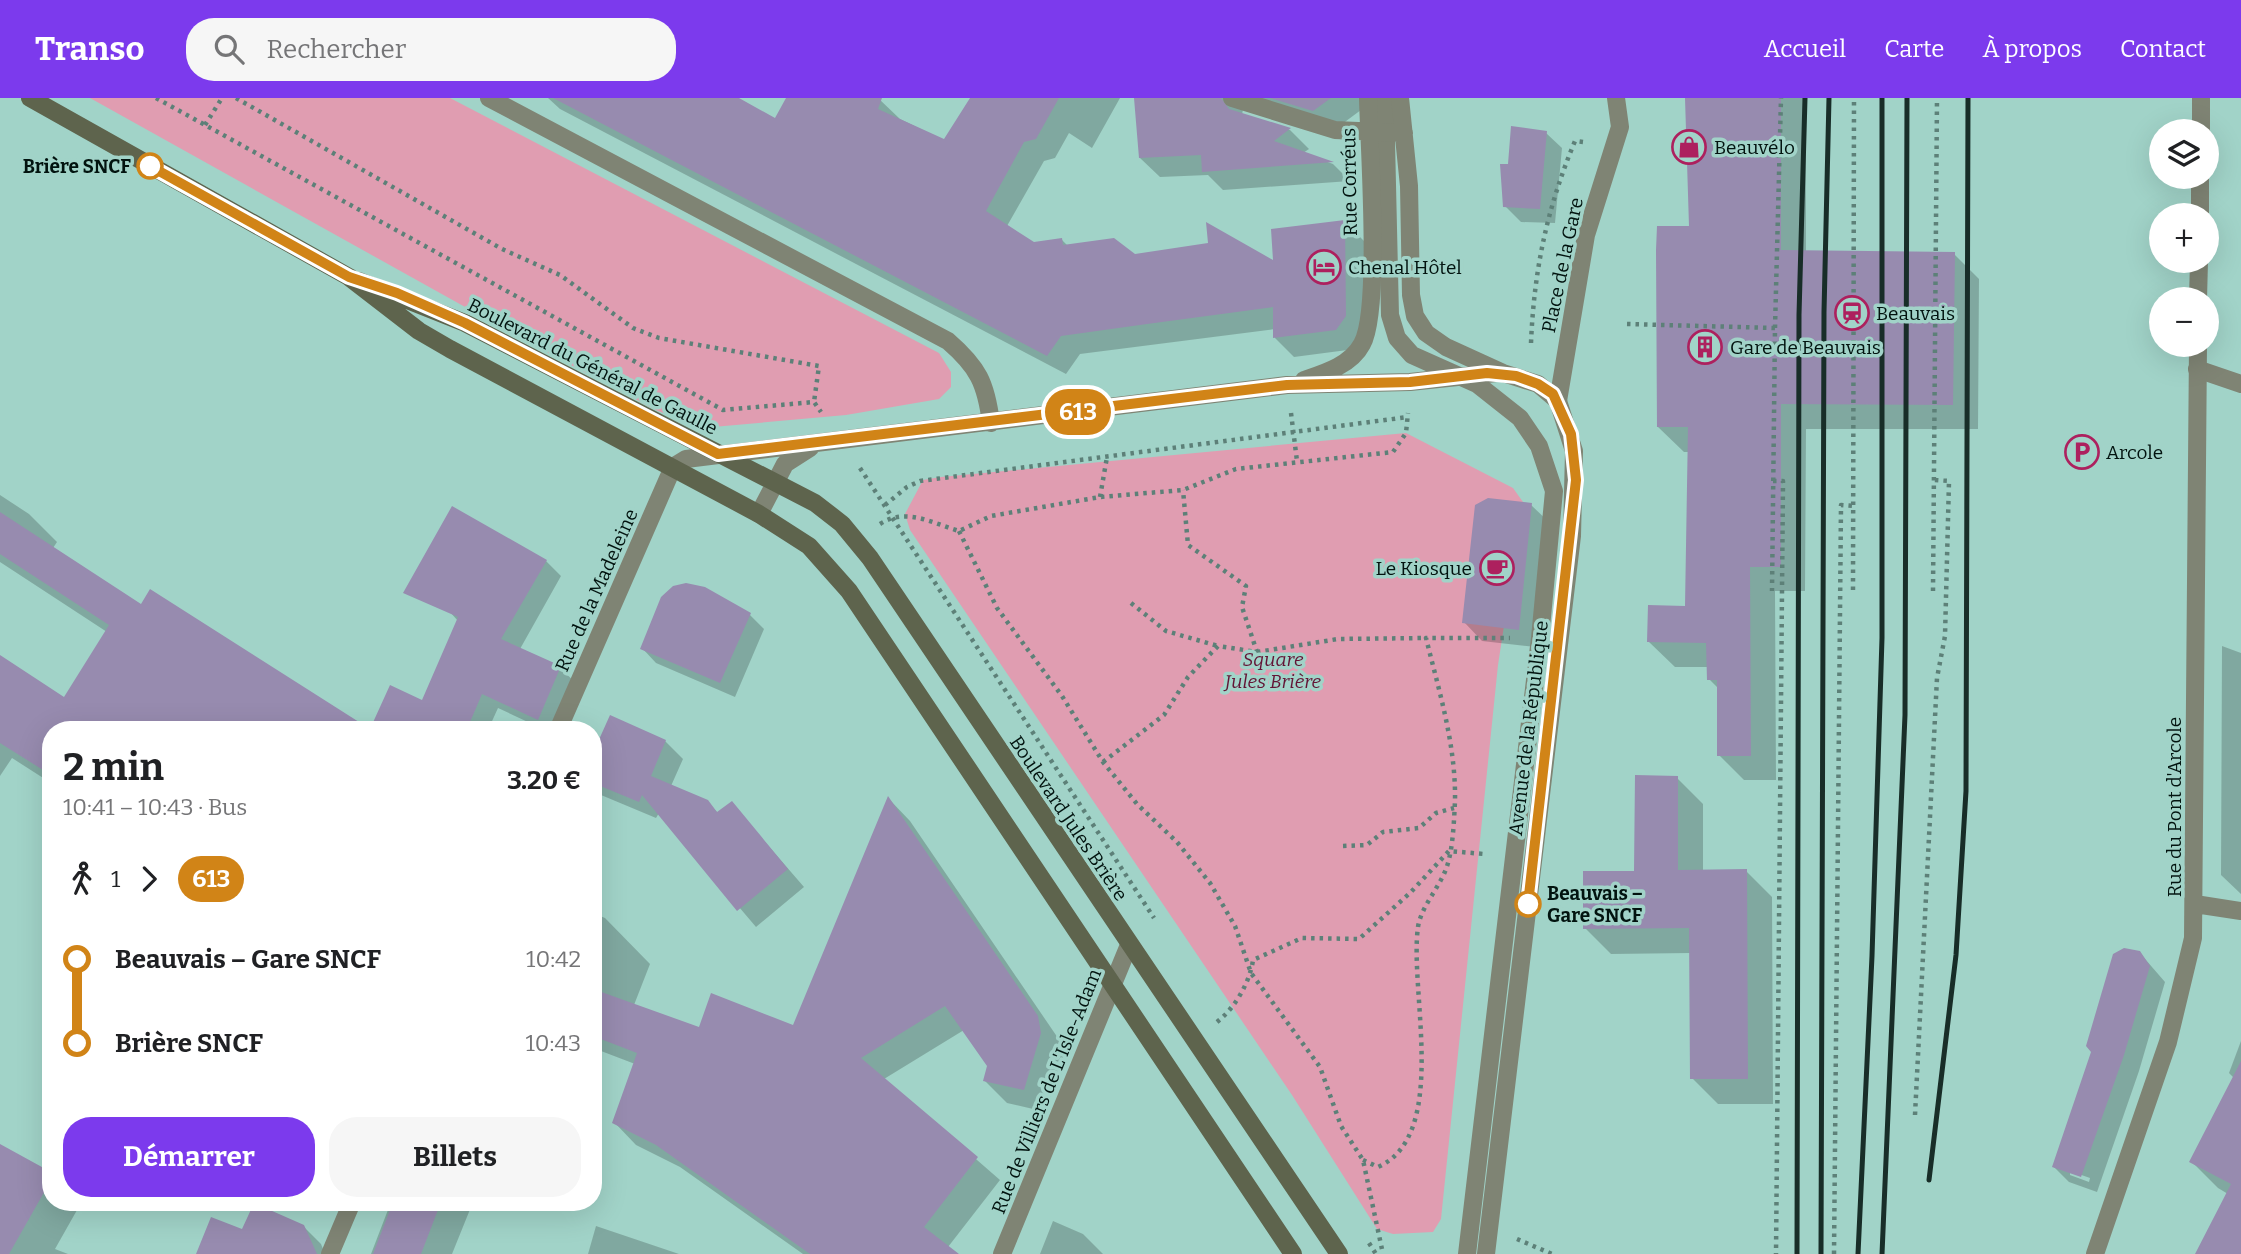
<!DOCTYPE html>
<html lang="fr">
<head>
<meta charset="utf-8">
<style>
	:root { --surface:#fff; --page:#f6f6f6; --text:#202124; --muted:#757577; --accent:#7c3aed }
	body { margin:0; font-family:Bitter,serif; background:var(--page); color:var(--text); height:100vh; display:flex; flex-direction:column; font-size:26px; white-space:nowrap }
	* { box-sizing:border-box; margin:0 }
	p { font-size:23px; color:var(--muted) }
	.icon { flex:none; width:38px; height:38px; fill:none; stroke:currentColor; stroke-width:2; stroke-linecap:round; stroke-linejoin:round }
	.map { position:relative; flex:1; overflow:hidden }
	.drawer { position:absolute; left:42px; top:623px; width:560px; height:490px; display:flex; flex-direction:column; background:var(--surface); border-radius:28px; box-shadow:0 7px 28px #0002 }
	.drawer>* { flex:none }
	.badge { padding:0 14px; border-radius:23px; font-size:24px; line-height:46px }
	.tools { position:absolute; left:2149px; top:21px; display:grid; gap:14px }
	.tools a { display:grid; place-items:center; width:70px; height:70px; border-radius:50%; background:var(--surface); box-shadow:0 7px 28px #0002; font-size:35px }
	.map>.badge { position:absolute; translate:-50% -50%; box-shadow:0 0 0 4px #fff }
	.legs { display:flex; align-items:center; gap:10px; height:77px; padding:0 21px; font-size:23px }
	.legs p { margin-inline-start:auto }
	.head { display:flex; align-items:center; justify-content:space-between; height:119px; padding:0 21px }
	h1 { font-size:38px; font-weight:700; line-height:52px }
	.button { display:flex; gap:14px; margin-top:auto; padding:14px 21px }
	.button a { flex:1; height:80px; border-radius:28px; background:var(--accent); color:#fff; font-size:28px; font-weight:700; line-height:80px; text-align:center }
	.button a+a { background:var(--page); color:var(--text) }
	ul { padding:0 21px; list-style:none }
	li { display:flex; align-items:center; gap:24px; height:84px; font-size:26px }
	li i { display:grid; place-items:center; width:10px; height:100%; margin:0 9px; background:currentColor }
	li i::after { content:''; width:18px; height:18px; margin:-9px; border:5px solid; border-radius:50%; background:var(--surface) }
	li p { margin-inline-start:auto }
	li:first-child i { background:linear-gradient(#0000 50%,currentColor 0) }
	li:last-child i { background:linear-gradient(currentColor 50%,#0000 0) }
	header { display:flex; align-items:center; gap:42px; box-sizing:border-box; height:98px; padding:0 35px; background:var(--accent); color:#fff }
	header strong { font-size:33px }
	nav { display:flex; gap:38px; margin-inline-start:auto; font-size:24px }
	.search { width:490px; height:63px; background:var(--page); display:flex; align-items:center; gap:18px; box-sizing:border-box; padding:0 24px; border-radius:28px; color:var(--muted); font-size:26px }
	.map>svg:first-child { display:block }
	.green { fill:#e09db1 }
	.shadow { fill:#0003; fill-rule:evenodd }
	.building { fill:#978baf }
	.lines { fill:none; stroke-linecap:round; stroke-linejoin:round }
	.path { stroke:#5d8078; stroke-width:4.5; stroke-dasharray:3.5 5; stroke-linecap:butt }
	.service { stroke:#7f8474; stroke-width:18 }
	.minor { stroke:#7f8474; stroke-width:18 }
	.secondary { stroke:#5e644d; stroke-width:18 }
	.rail { stroke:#182d28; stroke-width:5 }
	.line-1-casing { stroke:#fff; stroke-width:16 }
	.line-1 { stroke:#d18417; stroke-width:10 }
	.stop-1-dot { fill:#fff; stroke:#d18417; stroke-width:3.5 }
	.labels { text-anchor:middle; stroke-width:7; stroke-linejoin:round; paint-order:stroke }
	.poi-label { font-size:19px; fill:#02130f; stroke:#a1d3c8; text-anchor:start }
	.stop-label { font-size:19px; font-weight:bold; fill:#02130f; stroke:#a1d3c8; text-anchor:end }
	.street-label { font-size:19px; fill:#02130f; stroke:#a1d3c8 }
	.park-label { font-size:19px; font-style:italic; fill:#631435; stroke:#a1d3c8 }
</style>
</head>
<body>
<header>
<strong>Transo</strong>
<div class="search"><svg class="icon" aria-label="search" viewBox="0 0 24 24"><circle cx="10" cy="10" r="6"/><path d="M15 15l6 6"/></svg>Rechercher</div>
<nav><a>Accueil</a><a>Carte</a><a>À propos</a><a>Contact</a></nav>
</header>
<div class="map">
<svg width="2241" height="1156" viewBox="0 0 2241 1156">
	<rect width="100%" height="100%" fill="#a1d3c8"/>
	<path class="green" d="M 90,0 L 450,0 L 939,255 L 951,274 L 951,289 L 939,301 L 846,317 L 713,329 L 682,322 L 658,313 L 535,248 Z
		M 1406,335 L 1513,390 L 1523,404 L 1498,567 L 1441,1121 L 1433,1134 L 1393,1136 L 1377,1131 L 1292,997 L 910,432 L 905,416 L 923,382 L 941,379 Z"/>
	<path class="shadow" d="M 548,0 L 735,0 L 775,22 L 788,0 L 878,0 L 900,21 L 945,43 L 972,0 L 1120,0 L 1092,50 L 1069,35 L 1055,60 L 1044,63 L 1007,128 L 1034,145 L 1062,142 L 1068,148 L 1134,158 L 1275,165 L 1345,124 L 1364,143 L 1365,238 L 1355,251 L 1294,259 L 1275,240 L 1275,231 L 1080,256 L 1066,276 L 560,11 Z
		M 1136,0 L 1364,0 L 1365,9 L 1334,32 L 1243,11 L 1242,17 L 1290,32 L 1309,51 L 1303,55 L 1333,66 L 1350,83 L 1223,92 L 1208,77 L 1160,79 L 1140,60 Z
		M 1687,0 L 1806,0 L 1806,154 L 1954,156 L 1979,181 L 1978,331 L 1806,331 L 1805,493 L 1775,493 L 1776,682 L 1744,682 L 1719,657 L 1719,591 L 1709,581 L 1708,569 L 1675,569 L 1649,544 L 1686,509 L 1690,354 L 1684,354 L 1658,329 L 1691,130 Z
		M 1546,35 L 1562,50 L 1555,125 L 1521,124 L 1505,108 L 1509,67 Z
		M 0,397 L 29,416 L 57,444 L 53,450 L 142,508 L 51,632 L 51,685 L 12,660 L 0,678 L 0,559 L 65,602 L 107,534 L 0,464 Z
		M 1531,407 L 1550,425 L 1536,549 L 1482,543 L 1464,524 Z
		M 546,463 L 561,478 L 520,551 L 560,570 L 576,585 L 555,632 L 545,632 L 498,610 L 488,632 L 397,632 L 423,604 L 458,523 L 450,514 Z
		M 750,517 L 764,531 L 735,599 L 656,565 L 642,550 Z
		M 2222,548 L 2241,555 L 2241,796 L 2221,777 Z
		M 665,643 L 683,661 L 671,688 L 707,704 L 719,716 L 732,706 L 804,789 L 756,829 L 659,715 L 656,720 L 601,697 L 593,689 L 593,659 Z
		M 1677,680 L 1703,706 L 1703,774 L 1746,773 L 1772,799 L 1773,1006 L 1718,1006 L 1692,980 L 1691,855 L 1611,856 L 1585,830 L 1635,774 Z
		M 889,701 L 910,723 L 1060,943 L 1063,959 L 1046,1014 L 1007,1005 L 985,983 L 989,967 L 964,932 L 884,981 L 1000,1082 L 948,1149 L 957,1156 L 803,1156 L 680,1069 L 636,1047 L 614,1024 L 635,966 L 601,953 L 593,957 L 593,815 L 605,820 L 650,866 L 634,907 L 700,932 L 794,929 Z
		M 2139,854 L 2165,884 L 2139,973 L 2097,1094 L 2069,1084 L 2054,1069 ZM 2070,1073 L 2090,1080 L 2089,1084 L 2070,1077 Z
		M 2241,943 L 2241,1156 L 2197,1156 L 2228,1096 L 2218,1090 L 2191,1063 L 2234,980 L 2229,975 Z
		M 0,1047 L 51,1076 L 51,1104 L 81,1105 L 55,1151 L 68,1156 L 0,1156 Z
		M 391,1104 L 473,1104 L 452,1156 L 371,1156 Z
		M 1053,1123 L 1083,1136 L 1103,1156 L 1040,1156 Z
		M 303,1128 L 321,1146 L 325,1156 L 212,1156 L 243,1134 Z
		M 596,1128 L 679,1156 L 588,1156 Z"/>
	<path class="building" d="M 553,0 L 739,0 L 775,20 L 786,0 L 882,0 L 878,11 L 944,41 L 970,0 L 1059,0 L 1036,41 L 1024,44 L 986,113 L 1034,144 L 1062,140 L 1063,147 L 1114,140 L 1135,156 L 1208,145 L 1206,124 L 1273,162 L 1271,131 L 1345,122 L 1346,218 L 1336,232 L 1273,240 L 1273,209 L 1147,226 L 1061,238 L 1047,258 Z
		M 1134,0 L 1221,0 L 1229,11 L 1291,30 L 1274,43 L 1334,64 L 1202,74 L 1201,57 L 1139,60 Z
		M 1270,0 L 1331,0 L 1313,13 Z
		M 1685,0 L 1781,0 L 1781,152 L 1955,154 L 1953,307 L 1781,306 L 1781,469 L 1750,469 L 1751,658 L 1717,658 L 1717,582 L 1707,582 L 1706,545 L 1647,544 L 1648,507 L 1685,508 L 1688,329 L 1657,329 L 1656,152 L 1657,128 L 1689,128 Z
		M 1511,28 L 1547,33 L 1540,111 L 1503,109 L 1500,66 L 1508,66 Z
		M 1488,400 L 1532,405 L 1519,532 L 1462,525 L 1475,407 Z
		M 452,408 L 547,462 L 501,541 L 561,568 L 538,622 L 482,596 L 470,624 L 488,632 L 51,632 L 51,677 L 0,645 L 0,557 L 64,599 L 109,527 L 0,456 L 0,414 L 141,506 L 150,491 L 370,631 L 390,587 L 422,602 L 458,519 L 403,495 Z
		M 686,485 L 705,489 L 751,515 L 720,585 L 640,551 L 661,499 L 673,488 Z
		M 610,617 L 666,642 L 651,678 L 708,702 L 717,714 L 732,703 L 788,771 L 737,813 L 642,697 L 639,704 L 593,685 L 593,655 Z
		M 1635,677 L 1678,678 L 1678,772 L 1747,771 L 1748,981 L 1690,981 L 1689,830 L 1583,831 L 1583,773 L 1634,773 Z
		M 888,698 L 1038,918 L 1041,935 L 1024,992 L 983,983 L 987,968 L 945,908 L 861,960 L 978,1059 L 924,1129 L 959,1156 L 810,1156 L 656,1047 L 612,1025 L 637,955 L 593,938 L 593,891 L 699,929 L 711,895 L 793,927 Z
		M 2124,850 L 2140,853 L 2150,868 L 2124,957 L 2081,1079 L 2052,1069 L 2091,954 L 2086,948 L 2113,856 Z
		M 2241,963 L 2241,1156 L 2195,1156 L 2231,1086 L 2189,1064 Z
		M 0,1046 L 51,1074 L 51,1082 L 9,1156 L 0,1156 Z
		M 393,1104 L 441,1104 L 421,1156 L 373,1156 Z
		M 254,1105 L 304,1127 L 317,1156 L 196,1156 L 211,1119 L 242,1131 Z"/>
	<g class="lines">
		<path class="path" d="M 156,0 L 723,312 L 814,304 L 821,314
			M 236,0 L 502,151 L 560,177 L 633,230 L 659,240 L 819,268 L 814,304
			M 205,27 L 222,0
			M 1627,226 L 1775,230 L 1772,493
			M 1775,230 L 1781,0
			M 1531,245 C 1534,172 1547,110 1575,43 L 1583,44
			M 1291,315 L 1297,363
			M 860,370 L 1154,820
			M 1773,383 L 1783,383 L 1776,1156
			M 1100,399 L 1107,359
			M 885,407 L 907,389 L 920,383 L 1408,319
			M 880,426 C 906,409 932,425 959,433 L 991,418 L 1100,399 L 1183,392 L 1236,371 L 1393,354 L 1406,335 L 1408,315
			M 959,433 L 997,510 L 1062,598 L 1103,664 L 1137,706 L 1177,744 L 1210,785 L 1235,828 L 1251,875 L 1320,969 L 1341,1028 L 1363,1062 L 1383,1156
			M 1853,492 L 1854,0
			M 1933,493 L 1937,0
			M 1131,505 L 1166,533 L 1218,548
			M 1257,554 L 1338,541 L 1426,540
			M 1103,664 L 1164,617 L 1188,579 L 1218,548 L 1257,554 L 1242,509 L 1246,488 L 1188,447 L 1183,392
			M 1343,748 L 1367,747 L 1383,734 L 1419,730 L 1436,715 L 1454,710
			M 1217,924 C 1235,910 1250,884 1253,862 L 1302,840 L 1359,841 L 1411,794 L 1449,753 L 1484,756
			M 1915,1017 L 1937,580 L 1945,538 L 1949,383 L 1934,382
			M 1363,1062 L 1378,1069 C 1450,1037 1409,893 1418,829 C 1421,809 1439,790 1446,771 C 1453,753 1454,723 1455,703 C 1456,647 1439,593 1426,540 L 1510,540
			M 1517,1141 L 1552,1156
			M 1369,1145 L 1376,1156
			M 1834,1156 L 1841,407 L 1854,408"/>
		<path class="service" d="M 1385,0 L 1390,217 L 1397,240 L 1412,257 L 1477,286 L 1520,320 L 1539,348 L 1554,393 L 1540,540 L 1467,1156
			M 2197,271 L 2241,286
			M 1558,303 L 1586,137 L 1620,29 L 1616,0"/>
		<path class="minor" d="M 489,0 L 948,243 C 978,269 986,285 991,325
			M 1232,0 L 1335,32 L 1404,35
			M 1400,0 L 1409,88 L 1411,197 L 1415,218 L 1426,235 L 1446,249 L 1503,275 L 1538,286 L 1558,303 L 1574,353 L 1572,438 L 1486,1156
			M 2201,33 L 2201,0
			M 2200,117 L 2200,79
			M 2198,201 L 2199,163
			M 1304,282 C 1325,275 1351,267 1362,246 C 1381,213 1369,47 1368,0
			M 759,416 L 785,366 L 810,350
			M 558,632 L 673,369 L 686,361 L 1287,287 L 1410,284 L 1496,275
			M 2195,806 L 2241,813
			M 330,1156 L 352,1104
			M 1002,1156 L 1129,847
			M 2095,1156 L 2168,944 L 2193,840 L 2198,247"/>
		<path class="secondary" d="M 30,0 L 349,179 L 419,233 L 450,251 L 759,416 L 809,448 L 849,493 L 1293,1156
			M 359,183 L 465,225 L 815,405 L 842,426 L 870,460 L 1339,1156"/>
		<path class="rail" d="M 1929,1082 L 1956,857 L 1966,693 L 1968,0
			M 1797,1156 L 1799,217 L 1805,0
			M 1821,1156 L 1824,214 L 1829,0
			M 1858,1156 L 1872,858 L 1882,540 L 1882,0
			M 1882,1156 L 1905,617 L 1907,0"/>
	</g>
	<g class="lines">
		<g class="line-1-casing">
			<path id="line-1" d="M 150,68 L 349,179 L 397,195 L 465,225 L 718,356 L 1287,287 L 1410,284 L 1487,275 L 1516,278 L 1538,286 L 1553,296 L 1571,336 L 1576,382 L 1528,806"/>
		</g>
		<use href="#line-1" class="line-1"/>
	</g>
	<defs>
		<g id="shop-ring" transform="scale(1.75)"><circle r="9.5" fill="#a1d3c8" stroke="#ad205e" stroke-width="1.5"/><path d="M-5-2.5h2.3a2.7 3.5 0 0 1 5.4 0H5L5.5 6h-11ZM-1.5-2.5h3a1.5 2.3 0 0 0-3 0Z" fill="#ad205e"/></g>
		<g id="hotel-ring" transform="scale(1.75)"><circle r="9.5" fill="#a1d3c8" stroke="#ad205e" stroke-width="1.5"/><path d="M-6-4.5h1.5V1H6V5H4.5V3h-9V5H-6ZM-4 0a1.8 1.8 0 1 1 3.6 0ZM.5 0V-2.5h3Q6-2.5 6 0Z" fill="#ad205e"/></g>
		<g id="station-ring" transform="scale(1.75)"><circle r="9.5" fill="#a1d3c8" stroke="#ad205e" stroke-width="1.5"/><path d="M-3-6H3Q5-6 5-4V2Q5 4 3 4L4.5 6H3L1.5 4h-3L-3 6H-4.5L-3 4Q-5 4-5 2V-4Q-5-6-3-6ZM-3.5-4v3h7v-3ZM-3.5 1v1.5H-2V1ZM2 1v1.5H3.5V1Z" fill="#ad205e"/></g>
		<g id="building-ring" transform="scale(1.75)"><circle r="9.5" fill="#a1d3c8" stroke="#ad205e" stroke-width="1.5"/><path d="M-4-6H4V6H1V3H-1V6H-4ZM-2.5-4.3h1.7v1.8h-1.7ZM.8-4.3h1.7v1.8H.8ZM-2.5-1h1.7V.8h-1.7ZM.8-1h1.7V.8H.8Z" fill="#ad205e"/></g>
		<g id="parking-ring" transform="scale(1.75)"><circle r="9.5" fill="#a1d3c8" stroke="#ad205e" stroke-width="1.5"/><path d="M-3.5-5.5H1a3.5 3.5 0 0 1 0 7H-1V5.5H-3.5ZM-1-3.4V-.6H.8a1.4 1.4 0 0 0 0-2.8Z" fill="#ad205e"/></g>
		<g id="cafe-ring" transform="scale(1.75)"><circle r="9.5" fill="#a1d3c8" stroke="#ad205e" stroke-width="1.5"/><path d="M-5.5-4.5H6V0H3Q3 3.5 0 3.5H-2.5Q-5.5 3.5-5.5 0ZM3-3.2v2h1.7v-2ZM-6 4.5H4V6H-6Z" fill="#ad205e"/></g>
	</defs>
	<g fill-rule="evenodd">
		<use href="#shop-ring" x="1689" y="49"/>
		<use href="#hotel-ring" x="1324" y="169"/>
		<use href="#station-ring" x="1852" y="215"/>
		<use href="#building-ring" x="1705" y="249"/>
		<use href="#parking-ring" x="2082" y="354"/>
		<use href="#cafe-ring" x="1497" y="470"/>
	</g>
	<g class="stop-1-dot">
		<circle cx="150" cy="68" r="12"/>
		<circle cx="1528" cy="806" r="12"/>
	</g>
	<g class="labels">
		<g class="poi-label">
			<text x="1714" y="56">Beauvélo</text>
			<text x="1348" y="176">Chenal Hôtel</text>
			<text x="1876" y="222">Beauvais</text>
			<text x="1730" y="256">Gare de Beauvais</text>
			<text x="2106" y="361">Arcole</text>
			<text x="1472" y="477" text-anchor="end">Le Kiosque</text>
		</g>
		<g class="stop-label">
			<text x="131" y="75">Brière SNCF</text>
			<text x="1547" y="802" text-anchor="start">Beauvais –<tspan x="1547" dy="22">Gare SNCF</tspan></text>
		</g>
		<g class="street-label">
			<text transform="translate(1349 84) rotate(-91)" y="7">Rue Corréus</text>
			<text transform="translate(1562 167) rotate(-78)" y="7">Place de la Gare</text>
			<text transform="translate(593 268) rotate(27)" y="7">Boulevard du Général de Gaulle</text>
			<text transform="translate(596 492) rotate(-66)" y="7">Rue de la Madeleine</text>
			<text transform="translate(1528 630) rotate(-83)" y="7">Avenue de la République</text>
			<text transform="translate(2174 709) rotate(-90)" y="7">Rue du Pont d'Arcole</text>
			<text transform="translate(1069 720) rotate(56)" y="7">Boulevard Jules Brière</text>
			<text transform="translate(1046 993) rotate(-68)" y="7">Rue de Villiers de L'Isle-Adam</text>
		</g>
		<g class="park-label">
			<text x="1273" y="568">Square<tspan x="1273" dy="22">Jules Brière</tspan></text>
		</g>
	</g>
</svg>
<div class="tools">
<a><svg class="icon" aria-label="layers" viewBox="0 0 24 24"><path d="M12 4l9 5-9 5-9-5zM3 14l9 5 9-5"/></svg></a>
<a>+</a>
<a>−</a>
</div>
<b class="badge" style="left:1078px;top:314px;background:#d18417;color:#fff">613</b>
<section class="drawer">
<div class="head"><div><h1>2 min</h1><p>10:41 – 10:43 · Bus</p></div><b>3.20 €</b></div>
<div class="legs"><svg class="icon" aria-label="walk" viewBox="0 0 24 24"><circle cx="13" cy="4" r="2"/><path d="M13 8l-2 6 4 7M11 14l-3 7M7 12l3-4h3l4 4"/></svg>1<svg class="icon" aria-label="forward" viewBox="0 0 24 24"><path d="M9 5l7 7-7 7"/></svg><b class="badge" style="background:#d18417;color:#fff">613</b></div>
<ul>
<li><i style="color:#d18417"></i><b>Beauvais – Gare SNCF</b><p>10:42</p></li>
<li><i style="color:#d18417"></i><b>Brière SNCF</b><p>10:43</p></li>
</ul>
<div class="button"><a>Démarrer</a><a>Billets</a></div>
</section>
</div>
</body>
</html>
